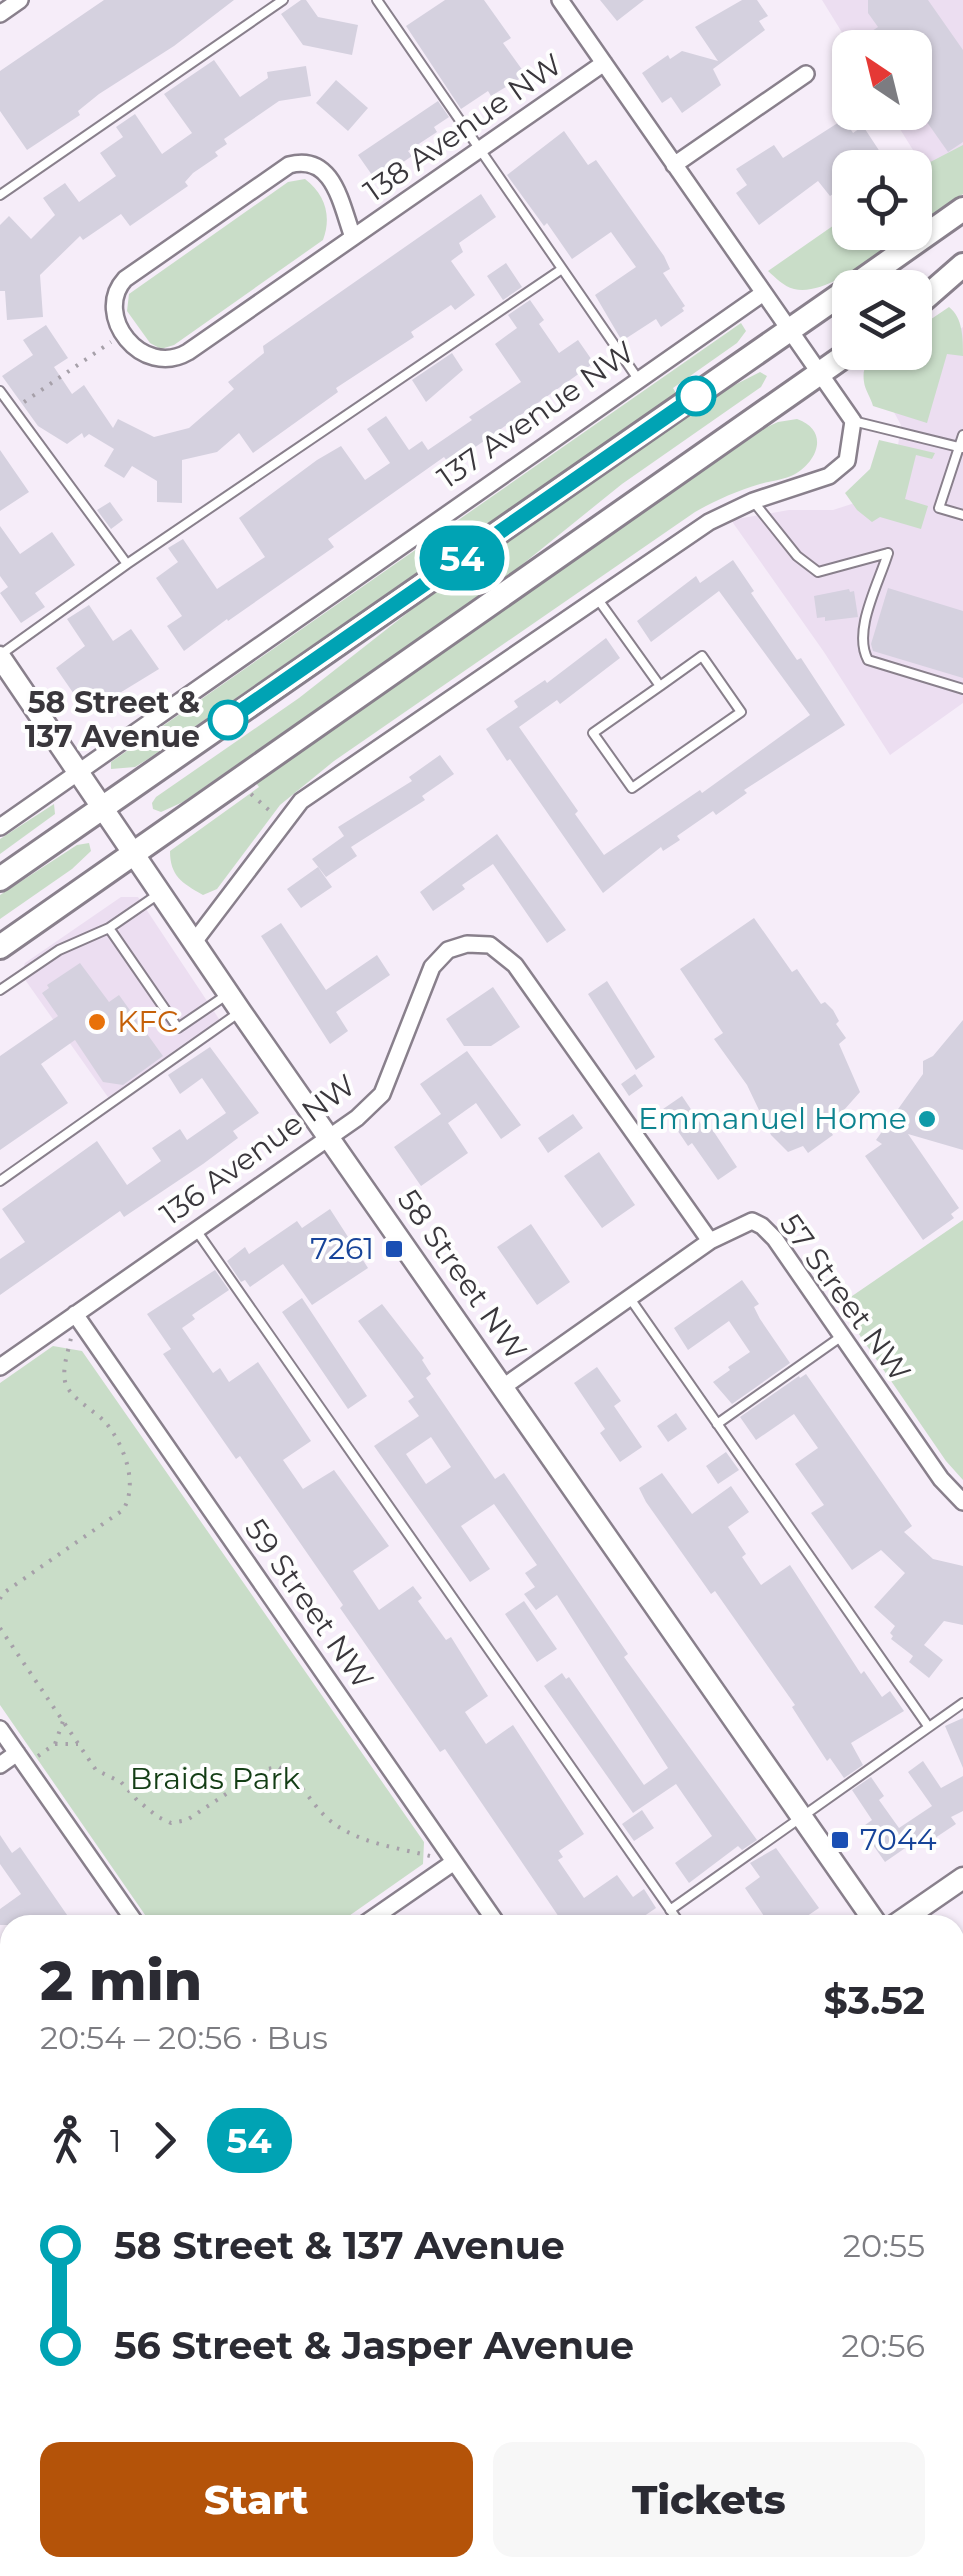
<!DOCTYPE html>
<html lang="en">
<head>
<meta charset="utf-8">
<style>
	:root { --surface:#fff; --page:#f7f7f7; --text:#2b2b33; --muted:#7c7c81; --accent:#b45309 }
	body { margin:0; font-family:Montserrat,sans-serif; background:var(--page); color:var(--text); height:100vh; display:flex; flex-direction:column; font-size:38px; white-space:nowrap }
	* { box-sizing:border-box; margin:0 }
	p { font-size:32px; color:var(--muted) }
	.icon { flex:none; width:55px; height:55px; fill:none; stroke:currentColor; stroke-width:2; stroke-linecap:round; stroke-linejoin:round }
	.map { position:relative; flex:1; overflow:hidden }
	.drawer { position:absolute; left:0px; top:1915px; width:965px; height:662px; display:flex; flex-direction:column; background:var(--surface); border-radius:30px 30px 0 0; box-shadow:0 2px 8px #0004 }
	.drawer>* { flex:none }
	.badge { padding:0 20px; border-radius:32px; font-size:35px; line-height:65px }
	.needle { width:65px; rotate:325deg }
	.buttons { position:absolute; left:832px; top:30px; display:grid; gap:20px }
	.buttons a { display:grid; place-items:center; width:100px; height:100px; border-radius:20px; background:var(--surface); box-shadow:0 2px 8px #0004; font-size:50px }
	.map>.badge { position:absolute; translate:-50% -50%; box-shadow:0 0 0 5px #fff }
	.legs { display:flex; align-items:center; gap:15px; height:110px; padding:0 40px; font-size:32px }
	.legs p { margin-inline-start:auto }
	.headline { display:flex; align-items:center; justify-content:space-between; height:170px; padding:0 40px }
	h1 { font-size:55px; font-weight:800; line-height:75px }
	.action { display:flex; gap:20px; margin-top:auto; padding:20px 40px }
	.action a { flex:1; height:115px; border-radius:20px; background:var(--accent); color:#fff; font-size:40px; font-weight:800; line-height:115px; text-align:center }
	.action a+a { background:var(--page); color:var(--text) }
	ul { padding:0 40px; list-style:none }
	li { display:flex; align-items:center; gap:35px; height:100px; font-size:38px }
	li i { display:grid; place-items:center; width:15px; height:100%; margin:0 12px; background:currentColor }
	li i::after { content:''; width:25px; height:25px; margin:-12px; border:8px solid; border-radius:50%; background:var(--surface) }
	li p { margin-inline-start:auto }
	li:first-child i { background:linear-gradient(#0000 50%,currentColor 0) }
	li:last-child i { background:linear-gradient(currentColor 50%,#0000 0) }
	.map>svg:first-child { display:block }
	.built { fill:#ecdef1 }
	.education { fill:#f3e4d1 }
	.green { fill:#c9ddc8 }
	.building { fill:#d5d1df; fill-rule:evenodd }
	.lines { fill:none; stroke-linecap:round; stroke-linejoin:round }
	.service-casing { stroke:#89808c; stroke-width:12 }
	.minor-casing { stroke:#89808c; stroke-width:20 }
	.tertiary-casing { stroke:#89808c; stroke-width:25 }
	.secondary-casing { stroke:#89808c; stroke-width:28 }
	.path { stroke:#a6a0a9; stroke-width:4; stroke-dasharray:2.5 8; stroke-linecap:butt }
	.service { stroke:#fff; stroke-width:8 }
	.minor { stroke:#fff; stroke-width:15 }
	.tertiary { stroke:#fff; stroke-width:20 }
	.secondary { stroke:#fff; stroke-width:22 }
	.line-1-casing { stroke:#fff; stroke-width:22 }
	.line-1 { stroke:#00a3b4; stroke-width:15 }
	.stop-1-dot { fill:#fff; stroke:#00a3b4; stroke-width:5 }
	.food-dot { fill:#e8710a; stroke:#fefefe; stroke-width:4 }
	.culture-dot { fill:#0f9aa8; stroke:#fefefe; stroke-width:4 }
	.transit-dot { fill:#1a4fb4; stroke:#fefefe; stroke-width:4 }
	.labels { text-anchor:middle; stroke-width:8; stroke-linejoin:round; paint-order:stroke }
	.street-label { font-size:30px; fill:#3a373c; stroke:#fefefe }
	.stop-label { font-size:30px; font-weight:bold; fill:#3a373c; stroke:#fefefe; text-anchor:end }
	.food-label { font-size:30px; fill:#c56008; stroke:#fefefe; text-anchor:start }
	.culture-label { font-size:30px; fill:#0d838f; stroke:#fefefe; text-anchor:end }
	.transit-label { font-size:30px; fill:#164399; stroke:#fefefe; text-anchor:end }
	.park-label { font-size:30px; fill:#133d15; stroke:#fefefe }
</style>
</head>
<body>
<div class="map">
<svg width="963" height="2576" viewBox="0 0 963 2576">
	<rect width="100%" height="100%" fill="#f6edf9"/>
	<path class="built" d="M 822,0 L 963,0 L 963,157 L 931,179 L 890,113 L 915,112 L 915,48 L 851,47 Z
		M 963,327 L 963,703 L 890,755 L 824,652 L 731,520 L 789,510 L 833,510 L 867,499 L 896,459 L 901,425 L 878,383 Z
		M 121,897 L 138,897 L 221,1022 L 110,1100 L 21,974 L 25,963 Z"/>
	<path class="education" d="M 10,2564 L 10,2568 L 569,2568 L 575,2576 L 0,2576 L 0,2571 Z"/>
	<path class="green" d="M 963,145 L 963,194 L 915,227 L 915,170 Z
		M 305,179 C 325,194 332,216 323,240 L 174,345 L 161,349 L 150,343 L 127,311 L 129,294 L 288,182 Z
		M 850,214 L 850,232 L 907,233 C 880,251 828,297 794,289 C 783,286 776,278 768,271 Z
		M 949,307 C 963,318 963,338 963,356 L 947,354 L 927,423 L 873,406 C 871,398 865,390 864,382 C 859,350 895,352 915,352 L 915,330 Z
		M 741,323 L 746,331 L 737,343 L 673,388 L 676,393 L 148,759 L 135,767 L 111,769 L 111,762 Z
		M 760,372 L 767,376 L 761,387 L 622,484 L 513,572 L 183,802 L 161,812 L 153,809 L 152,803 L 156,797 L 299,698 L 429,596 L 719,393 Z
		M 797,419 C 831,431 817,464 791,476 C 782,480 770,481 760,484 C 737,491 716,500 695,512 L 334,761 L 280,805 L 217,889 L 203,895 C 182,883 170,876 170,851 L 259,787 L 256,783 L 765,428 L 778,422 Z
		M 879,440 L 935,453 L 932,459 L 916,455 L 905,499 L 928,506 L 921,529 L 880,517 L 872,522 L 857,510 L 845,493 L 870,469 Z
		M 54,804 L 55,814 L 0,854 L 0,839 Z
		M 89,843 L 91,851 L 72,869 L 0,919 L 0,895 L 77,845 Z
		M 963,1220 L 963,1480 L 946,1461 L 839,1305 Z
		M 53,1346 L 82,1351 L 424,1842 L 423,1864 L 336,1925 L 152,1925 L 0,1705 L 0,1383 Z"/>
	<path class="building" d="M 104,0 L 234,0 L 174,46 L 99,94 L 78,111 L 80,115 L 27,150 L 0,111 L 0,71 Z
		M 301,0 L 306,0 L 318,17 L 358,25 L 352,55 L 303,45 L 281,14 Z
		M 445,0 L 484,0 L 511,38 L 503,43 L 526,75 L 491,96 L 488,91 L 461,109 L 406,26 Z
		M 600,0 L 644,0 L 617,21 Z
		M 742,0 L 757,0 L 768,16 L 759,21 L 765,30 L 713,69 L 721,85 L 699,101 L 682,113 L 671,97 L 662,103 L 642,73 L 668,55 L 670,59 L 682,51 L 718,61 L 695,27 Z
		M 868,0 L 928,0 L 963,50 L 963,142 L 948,152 L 915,105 L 915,48 L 875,48 L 866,35 L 878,27 L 868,13 Z
		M 214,60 L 240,97 L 268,78 L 267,72 L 306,66 L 311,96 L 279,101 L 224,139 L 227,144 L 215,152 L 218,156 L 193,173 L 185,182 L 188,186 L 130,226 L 121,214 L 83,240 L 80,236 L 40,275 L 43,317 L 7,320 L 5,291 L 0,291 L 0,225 L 9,216 L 31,239 L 55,215 L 43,198 L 65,183 L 79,202 L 116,176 L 100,153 L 123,137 L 116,127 L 135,114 L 162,154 L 192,133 L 164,94 Z
		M 336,80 L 368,108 L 348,131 L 316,103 Z
		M 438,101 L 449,117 L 434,127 L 437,132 L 408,151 L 412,156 L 399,165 L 402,170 L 379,185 L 358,155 Z
		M 844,119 L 853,133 L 863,126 L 886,161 L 876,168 L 850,168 L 850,182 L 830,196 L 818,181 L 759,225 L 736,193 L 747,185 L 736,169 L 774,145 L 783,158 Z
		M 564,131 L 588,165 L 596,160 L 664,256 L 670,269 L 663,273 L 685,306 L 682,308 L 684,311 L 661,327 L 656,319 L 622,341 L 595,295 L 636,267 L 611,232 L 572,259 L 547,223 L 544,226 L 507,175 Z
		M 481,194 L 496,217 L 459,243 L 463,252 L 451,261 L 475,295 L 455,310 L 451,305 L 411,332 L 414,337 L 336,388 L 338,392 L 253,453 L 239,433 L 217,452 L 182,460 L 182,503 L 157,502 L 157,481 L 132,466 L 124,478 L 104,466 L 114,449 L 89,434 L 84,438 L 82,433 L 67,444 L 38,426 L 2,376 L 33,355 L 23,340 L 46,325 L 68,358 L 54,367 L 72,394 L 84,385 L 113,428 L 118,419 L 154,437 L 189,428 L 234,389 L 228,382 L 264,353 L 263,346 Z
		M 506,263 L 522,287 L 503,300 L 487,276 Z
		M 530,300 L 544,320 L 539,324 L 559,353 L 578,340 L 594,363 L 450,465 L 444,457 L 328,539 L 334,547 L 228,621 L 227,619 L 184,651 L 167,626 L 182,616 L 156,578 L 178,562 L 168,548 L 183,539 L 217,589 L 265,557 L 239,518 L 317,460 L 341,446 L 365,480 L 390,463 L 367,429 L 386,416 L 409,450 L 422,441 L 428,450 L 472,420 L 469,417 L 521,382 L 495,344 L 517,328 L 508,315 Z
		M 452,353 L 463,370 L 426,402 L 412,380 Z
		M 0,450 L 29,492 L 0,511 Z
		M 110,502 L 123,520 L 111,529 L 97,510 Z
		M 0,526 L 20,554 L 52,532 L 75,565 L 35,593 L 45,607 L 21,623 L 0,593 L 8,587 L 0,576 Z
		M 733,560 L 754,591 L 751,593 L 797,660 L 801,658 L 845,725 L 744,790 L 747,793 L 716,815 L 713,811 L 677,836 L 680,840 L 663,851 L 661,847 L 603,893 L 510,759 L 507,761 L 486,729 L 518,707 L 514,701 L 545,680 L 547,683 L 606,638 L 620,658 L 560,704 L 557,700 L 519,727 L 578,811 L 575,814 L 604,855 L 700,790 L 702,793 L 810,715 L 719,591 L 651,642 L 637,621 L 696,576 L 700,583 Z
		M 888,588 L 963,611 L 963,678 L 873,651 L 871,644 Z
		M 849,589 L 850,592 L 854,591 L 858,617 L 825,621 L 825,617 L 817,618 L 814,596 Z
		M 89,605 L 113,641 L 131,629 L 159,669 L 87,713 L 56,668 L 85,646 L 67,619 Z
		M 440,755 L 454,774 L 422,796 L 425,800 L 351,847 L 357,856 L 326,877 L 312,859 L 344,836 L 338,827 L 412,781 L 409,777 Z
		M 497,834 L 566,930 L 547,943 L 493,864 L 462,885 L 465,889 L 433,911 L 420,892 Z
		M 318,867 L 332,887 L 301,908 L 287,889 Z
		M 754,918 L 792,972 L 797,969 L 821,1004 L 825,1002 L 833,1010 L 839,1021 L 836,1024 L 846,1038 L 839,1044 L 860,1092 L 828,1128 L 833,1135 L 808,1153 L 803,1146 L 788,1152 L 771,1135 L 747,1085 L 714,1039 L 723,1033 L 680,969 Z
		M 281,923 L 326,990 L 377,955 L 390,975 L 336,1012 L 348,1031 L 330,1044 L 261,936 Z
		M 80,963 L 109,1002 L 119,995 L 163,1056 L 123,1085 L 103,1082 L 75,1040 L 41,1064 L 68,1103 L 0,1150 L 0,1056 L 58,1016 L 42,993 L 49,988 L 47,985 Z
		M 607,981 L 655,1057 L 636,1070 L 588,994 Z
		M 493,987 L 520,1027 L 491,1046 L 464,1046 L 446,1019 Z
		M 963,1020 L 963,1150 L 908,1134 L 959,1208 L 951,1214 L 954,1218 L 923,1240 L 865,1156 L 882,1144 L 876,1140 L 923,1074 L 923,1061 L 933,1056 Z
		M 210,1047 L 259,1113 L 233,1131 L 238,1138 L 203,1164 L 124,1217 L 120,1211 L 0,1295 L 0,1259 L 25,1242 L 2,1209 L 97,1141 L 127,1185 L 161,1161 L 152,1148 L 180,1129 L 187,1140 L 226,1113 L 202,1078 L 180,1094 L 168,1075 Z
		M 467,1051 L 521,1125 L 501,1139 L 476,1103 L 448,1123 L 468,1153 L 421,1186 L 394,1147 L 441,1114 L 420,1084 Z
		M 635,1074 L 643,1086 L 629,1096 L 621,1084 Z
		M 682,1096 L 707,1133 L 712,1129 L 737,1167 L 718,1180 L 692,1143 L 688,1146 L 663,1109 Z
		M 573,1114 L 583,1128 L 548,1153 L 538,1138 Z
		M 599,1152 L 635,1205 L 602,1228 L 564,1176 Z
		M 330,1209 L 368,1268 L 312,1305 L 283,1264 L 250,1287 L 245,1280 L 241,1282 L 227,1261 L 245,1247 L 249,1254 L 297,1221 L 302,1228 Z
		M 531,1224 L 570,1282 L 537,1305 L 497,1247 Z
		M 215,1270 L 229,1290 L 192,1315 L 195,1319 L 182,1328 L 213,1373 L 220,1368 L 229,1382 L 258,1362 L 311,1441 L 283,1460 L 303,1489 L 334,1470 L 389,1546 L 353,1571 L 379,1610 L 413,1586 L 422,1598 L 418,1601 L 446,1640 L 451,1637 L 488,1696 L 465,1712 L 486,1744 L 513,1725 L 584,1834 L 559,1851 L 563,1857 L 558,1860 L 584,1898 L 617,1875 L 633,1897 L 644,1889 L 656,1908 L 631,1925 L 572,1925 L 566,1917 L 561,1920 L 445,1749 L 440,1752 L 361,1638 L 340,1608 L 343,1605 L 240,1456 L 236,1459 L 163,1354 L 171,1349 L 147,1314 Z
		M 742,1280 L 759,1304 L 754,1307 L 760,1319 L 790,1363 L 732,1404 L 713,1382 L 730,1370 L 728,1367 L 750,1352 L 729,1321 L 688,1350 L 674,1328 Z
		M 302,1298 L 367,1396 L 348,1409 L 282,1312 Z
		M 382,1304 L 424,1358 L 422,1360 L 431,1374 L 426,1378 L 495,1479 L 504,1473 L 628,1654 L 624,1657 L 757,1840 L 742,1850 L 738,1846 L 689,1883 L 675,1863 L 712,1836 L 676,1784 L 633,1813 L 544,1686 L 562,1673 L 566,1679 L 569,1677 L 644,1785 L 668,1768 L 557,1595 L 536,1610 L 524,1594 L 535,1587 L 525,1573 L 537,1565 L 494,1504 L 461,1526 L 490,1569 L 470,1582 L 374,1446 L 419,1416 L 408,1401 L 414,1397 L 358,1321 ZM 431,1437 L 451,1467 L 426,1484 L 406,1454 Z
		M 597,1367 L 621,1401 L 614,1406 L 642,1447 L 620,1462 L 600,1433 L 605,1429 L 574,1383 Z
		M 806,1374 L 912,1526 L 904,1532 L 933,1559 L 963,1566 L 963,1625 L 944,1621 L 924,1645 L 943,1660 L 929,1678 L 909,1662 L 913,1656 L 891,1639 L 893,1636 L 890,1633 L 895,1626 L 874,1607 L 905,1573 L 881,1550 L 852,1570 L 811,1513 L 824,1505 L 795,1464 L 818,1448 L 794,1414 L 756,1440 L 740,1417 L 799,1376 L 800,1378 Z
		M 676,1413 L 687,1429 L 668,1442 L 657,1426 Z
		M 726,1452 L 739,1470 L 718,1484 L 706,1466 Z
		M 662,1473 L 692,1514 L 731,1486 L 749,1512 L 728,1527 L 746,1554 L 742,1557 L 761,1585 L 790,1565 L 861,1674 L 864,1671 L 882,1697 L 890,1691 L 904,1711 L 851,1743 L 863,1765 L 844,1778 L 830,1758 L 827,1761 L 799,1718 L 792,1707 L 795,1705 L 715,1591 L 711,1594 L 646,1502 L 639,1488 Z
		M 524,1601 L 557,1649 L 537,1662 L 505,1614 Z
		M 963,1718 L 963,1768 L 945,1726 Z
		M 923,1761 L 941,1788 L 963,1776 L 963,1811 L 951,1817 L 956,1824 L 929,1842 L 924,1835 L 885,1862 L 861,1828 L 872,1820 L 852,1790 L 871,1777 L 884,1796 L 879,1800 L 899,1828 L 932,1806 L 908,1772 Z
		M 642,1810 L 654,1828 L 634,1841 L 622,1824 Z
		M 0,1835 L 12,1853 L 20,1847 L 74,1925 L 0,1925 L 0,1909 L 21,1894 L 0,1864 Z
		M 776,1848 L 819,1908 L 794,1925 L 770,1925 L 745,1888 L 760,1877 L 750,1863 Z"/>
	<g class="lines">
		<g class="service-casing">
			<path id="service" d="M 377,0 L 638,379
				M 0,195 L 283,0
				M 0,391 L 127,564
				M 853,421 L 963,448
				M 963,435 L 939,508 L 963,515
				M 753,501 L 797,556 L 818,572 L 888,553
				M 888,553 C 879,583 852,631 868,660 L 963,689
				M 597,598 L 660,686 L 593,733 L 632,788 L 741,712 L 702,656 L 660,686
				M 0,655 L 127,564 L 562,269
				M 160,893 L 109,928 L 178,1028 L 225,996
				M 0,990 L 59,950 L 109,928
				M 0,1181 L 237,1014
				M 196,1230 L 681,1925
				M 629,1297 L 928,1726
				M 717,1424 L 842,1336
				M 670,1910 L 963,1703
				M 0,1983 L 10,1997
				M 955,2065 L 963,2060
				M 955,2318 L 963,2330
				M 0,2504 L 10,2519
				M 769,2568 L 775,2576"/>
		</g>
		<g class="minor-casing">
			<path id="minor" d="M 0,14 L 20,0
				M 674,165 L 806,74
				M 353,237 C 341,205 334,153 289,165 L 125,279 C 92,315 142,379 188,352 L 604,63
				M 0,827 L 762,294
				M 194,942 L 301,801 L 709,522 L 753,501 L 829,476 L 847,461 L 853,421 L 560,0
				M 75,1314 L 498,1925
				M 0,1367 L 357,1118 L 382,1094 L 432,967 L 448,950 L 467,944 L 490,945 L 515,965 L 710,1241
				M 503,1387 L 710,1241 L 752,1221 L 762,1226 L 775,1239 L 941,1479 L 963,1502
				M 0,1729 L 137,1925
				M 0,1765 L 17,1753
				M 363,1925 L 454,1862
				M 0,2245 L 10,2259
				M 955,2511 L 963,2505
				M 590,2568 L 596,2576
				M 947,2568 L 953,2576"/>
		</g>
		<g class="tertiary-casing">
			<path id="tertiary" d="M 0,657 L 241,1012 L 877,1925
				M 895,1925 L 963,1878
				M 955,2037 L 963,2048
				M 0,2550 L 10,2543"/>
		</g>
		<g class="secondary-casing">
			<path id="secondary" d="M 851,288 L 963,209
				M 916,306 L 963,265
				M 0,879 L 850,288
				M 0,947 L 850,352"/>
		</g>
		<path class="path" d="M 869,359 L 878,352
			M 24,402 L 111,342
			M 251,794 L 270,811
			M 0,1599 L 2,1594 L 123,1510 C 139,1484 124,1445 106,1423 C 94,1410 73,1400 66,1385 C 61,1371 68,1352 71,1338
			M 0,1628 L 96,1770 L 121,1782 L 137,1800 L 158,1817 L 171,1823 L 187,1820 L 262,1770 L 279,1767 C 302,1782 309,1801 327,1818 C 355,1843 395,1847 430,1856
			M 55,1744 L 78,1744
			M 38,1756 L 55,1744 L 63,1721
			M 164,2568 L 170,2576"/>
		<use href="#service" class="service"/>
		<use href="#minor" class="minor"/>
		<use href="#tertiary" class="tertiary"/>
		<use href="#secondary" class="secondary"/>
	</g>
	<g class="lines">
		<g class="line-1-casing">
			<path id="line-1" d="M 228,720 L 696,396"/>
		</g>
		<use href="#line-1" class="line-1"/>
	</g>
	<g class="stop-1-dot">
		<circle cx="696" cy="396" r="18"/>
		<circle cx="228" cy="720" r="18"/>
	</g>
	<circle class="food-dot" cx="97" cy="1022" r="10"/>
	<circle class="culture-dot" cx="927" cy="1119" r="10"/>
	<g class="transit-dot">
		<rect x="384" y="1239" width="20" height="20" rx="5"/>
		<rect x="830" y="1830" width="20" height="20" rx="5"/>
	</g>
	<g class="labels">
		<g class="street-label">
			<text transform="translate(463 128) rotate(-35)" y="10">138 Avenue NW</text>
			<text transform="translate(536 415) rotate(-35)" y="10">137 Avenue NW</text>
			<text transform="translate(258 1150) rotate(-36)" y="10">136 Avenue NW</text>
			<text transform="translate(462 1275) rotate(55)" y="10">58 Street NW</text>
			<text transform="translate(845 1298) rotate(54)" y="10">57 Street NW</text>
			<text transform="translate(309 1604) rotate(55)" y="10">59 Street NW</text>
		</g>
		<g class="stop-label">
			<text x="200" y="713">58 Street &amp;<tspan x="200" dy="34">137 Avenue</tspan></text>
		</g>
		<g class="food-label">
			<text x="117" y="1032">KFC</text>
		</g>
		<g class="culture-label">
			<text x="907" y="1129">Emmanuel Home</text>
		</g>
		<g class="transit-label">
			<text x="374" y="1259">7261</text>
			<text x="860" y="1850" text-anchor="start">7044</text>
		</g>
		<g class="park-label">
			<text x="215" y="1789">Braids Park</text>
		</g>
	</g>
</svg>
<div class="buttons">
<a><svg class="needle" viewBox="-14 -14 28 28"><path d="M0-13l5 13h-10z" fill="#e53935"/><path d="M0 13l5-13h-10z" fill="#7c7c81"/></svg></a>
<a><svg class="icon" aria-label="locate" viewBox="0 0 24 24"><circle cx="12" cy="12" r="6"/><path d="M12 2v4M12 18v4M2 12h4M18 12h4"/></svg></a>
<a><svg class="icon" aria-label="layers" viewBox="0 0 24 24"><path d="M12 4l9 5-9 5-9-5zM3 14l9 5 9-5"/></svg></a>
</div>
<b class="badge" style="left:462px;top:558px;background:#00a3b4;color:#fff">54</b>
<section class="drawer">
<div class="headline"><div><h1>2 min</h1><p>20:54 – 20:56 · Bus</p></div><b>$3.52</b></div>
<div class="legs"><svg class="icon" aria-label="walk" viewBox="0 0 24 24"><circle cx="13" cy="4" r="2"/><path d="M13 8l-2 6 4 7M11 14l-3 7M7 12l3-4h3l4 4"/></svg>1<svg class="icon" aria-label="forward" viewBox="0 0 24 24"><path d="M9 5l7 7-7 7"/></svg><b class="badge" style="background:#00a3b4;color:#fff">54</b></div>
<ul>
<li><i style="color:#00a3b4"></i><b>58 Street &amp; 137 Avenue</b><p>20:55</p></li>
<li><i style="color:#00a3b4"></i><b>56 Street &amp; Jasper Avenue</b><p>20:56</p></li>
</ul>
<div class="action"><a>Start</a><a>Tickets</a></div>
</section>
</div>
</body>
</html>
